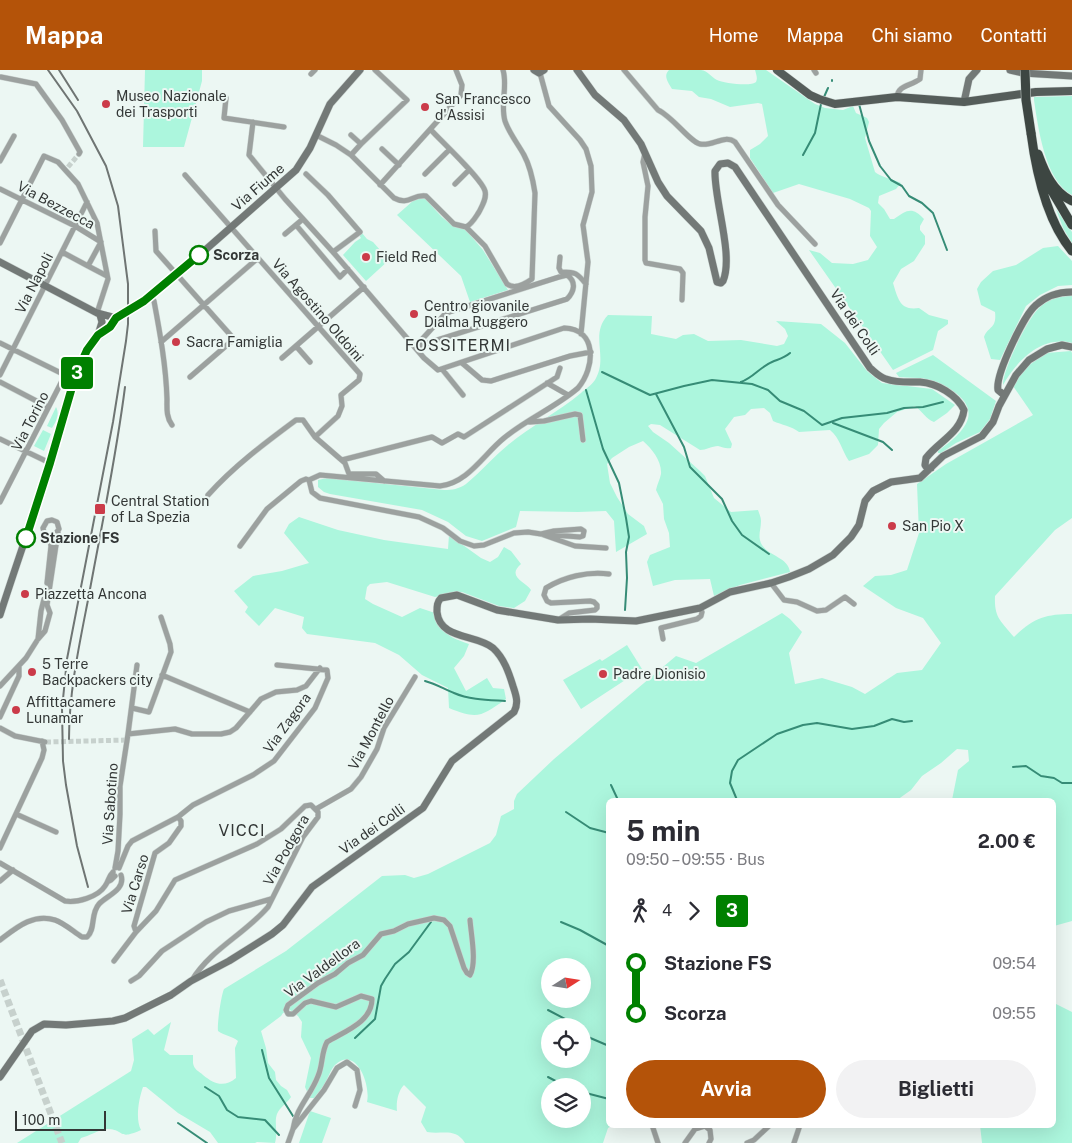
<!DOCTYPE html>
<html lang="it">
<head>
<meta charset="utf-8">
<style>
	:root { --surface:#fff; --page:#f2f2f3; --text:#2b2b33; --muted:#7c7c81; --accent:#b45309 }
	body { margin:0; font-family:"Public Sans",sans-serif; background:var(--page); color:var(--text); height:100vh; display:flex; flex-direction:column; font-size:19px; white-space:nowrap }
	* { box-sizing:border-box; margin:0 }
	p { font-size:16px; color:var(--muted) }
	.icon { flex:none; width:28px; height:28px; fill:none; stroke:currentColor; stroke-width:2; stroke-linecap:round; stroke-linejoin:round }
	.map { position:relative; flex:1; overflow:hidden }
	.details { position:absolute; left:606px; top:728px; width:450px; height:330px; display:flex; flex-direction:column; background:var(--surface); border-radius:8px; box-shadow:0 5px 20px #0002 }
	.details>* { flex:none }
	.badge { padding:0 10px; border-radius:4px; font-size:18px; line-height:32px }
	.needle { width:32px; rotate:78deg }
	.controls { position:absolute; left:541px; top:888px; display:grid; gap:10px }
	.controls a { display:grid; place-items:center; width:50px; height:50px; border-radius:50%; background:var(--surface); box-shadow:0 5px 20px #0002; font-size:25px }
	.scale { position:absolute; left:15px; bottom:12px; width:91px; box-sizing:border-box; padding-left:5px; border:2px solid #333736; border-top:0; font-size:14px; line-height:18px; white-space:nowrap; color:#333736; -webkit-text-stroke:4px #ecf7f3; paint-order:stroke }
	.map>.badge { position:absolute; translate:-50% -50%; box-shadow:0 0 0 2px #fff }
	.legs { display:flex; align-items:center; gap:8px; height:55px; padding:0 20px; font-size:16px }
	.legs p { margin-inline-start:auto }
	.summary { display:flex; align-items:center; justify-content:space-between; height:85px; padding:0 20px }
	h1 { font-size:28px; font-weight:700; line-height:38px }
	.primary-button { display:flex; gap:10px; margin-top:auto; padding:10px 20px }
	.primary-button a { flex:1; height:58px; border-radius:30px; background:var(--accent); color:#fff; font-size:20px; font-weight:700; line-height:58px; text-align:center }
	.primary-button a+a { background:var(--page); color:var(--text) }
	ul { padding:0 20px; list-style:none }
	li { display:flex; align-items:center; gap:18px; height:50px; font-size:19px }
	li i { display:grid; place-items:center; width:8px; height:100%; margin:0 6px; background:currentColor }
	li i::after { content:''; width:12px; height:12px; margin:-6px; border:4px solid; border-radius:50%; background:var(--surface) }
	li p { margin-inline-start:auto }
	li:first-child i { background:linear-gradient(#0000 50%,currentColor 0) }
	li:last-child i { background:linear-gradient(currentColor 50%,#0000 0) }
	header { display:flex; align-items:center; gap:30px; box-sizing:border-box; height:70px; padding:0 25px; background:var(--accent); color:#fff }
	header strong { font-size:24px }
	nav { display:flex; gap:28px; margin-inline-start:auto; font-size:18px }
	.map>svg:first-child { display:block }
	.green { fill:#acf6dd; fill-rule:evenodd }
	.lines { fill:none; stroke-linecap:round; stroke-linejoin:round }
	.stream { stroke:#368c76; stroke-width:2 }
	.street-tunnel { stroke:#c7d1cd; stroke-width:5; stroke-dasharray:5 2.5; stroke-linecap:butt }
	.secondary-tunnel { stroke:#c7d1cd; stroke-width:7; stroke-dasharray:7 3.5; stroke-linecap:butt }
	.street-casing { stroke:#cbd4d1; stroke-width:6 }
	.secondary-casing { stroke:#cbd4d1; stroke-width:8 }
	.primary-casing { stroke:#cbd4d1; stroke-width:9 }
	.highway-casing { stroke:#cbd4d1; stroke-width:10 }
	.street { stroke:#9ca19f; stroke-width:5 }
	.secondary { stroke:#737977; stroke-width:7 }
	.primary { stroke:#555d5a; stroke-width:8 }
	.highway { stroke:#3d4642; stroke-width:9 }
	.rail { stroke:#6f7573; stroke-width:2 }
	.highway-bridge-casing { stroke:#cbd4d1; stroke-width:10; stroke-linecap:butt }
	.highway-bridge { stroke:#3d4642; stroke-width:9 }
	.line-1-casing { stroke:#fff; stroke-width:11 }
	.line-1 { stroke:#008000; stroke-width:8 }
	.poi-dot { fill:#cb3b49; stroke:#ecf7f3; stroke-width:2 }
	.stop-1-dot { fill:#fff; stroke:#008000; stroke-width:2.5 }
	.labels { text-anchor:middle; stroke-width:4; stroke-linejoin:round; paint-order:stroke }
	.poi-label { font-size:14px; fill:#333736; stroke:#ecf7f3; text-anchor:start }
	.street-label { font-size:14px; fill:#333736; stroke:#ecf7f3 }
	.stop-label { font-size:14px; font-weight:bold; fill:#333736; stroke:#ecf7f3; text-anchor:start }
	.quarter-label { font-size:16px; letter-spacing:1px; fill:#333736; stroke:#ecf7f3 }
</style>
</head>
<body>
<header>
<strong>Mappa</strong>
<nav><a>Home</a><a>Mappa</a><a>Chi siamo</a><a>Contatti</a></nav>
</header>
<div class="map">
<svg width="1072" height="1073" viewBox="0 0 1072 1073">
	<rect width="100%" height="100%" fill="#ecf7f3"/>
	<path class="green" d="M 145,0 L 202,0 L 202,11 L 184,77 L 143,77 Z
		M 669,0 C 679,0 691,0 701,0 C 708,1 711,7 717,10 C 723,13 751,17 756,12 C 758,8 756,4 755,0 L 766,0 L 815,34 L 825,38 L 843,40 L 853,36 L 856,43 L 867,48 L 869,52 L 865,68 L 875,102 C 879,106 894,110 901,113 L 896,119 L 879,126 L 878,133 L 884,139 L 890,149 L 894,149 C 907,140 912,136 924,149 L 920,156 L 920,160 L 925,166 L 925,174 L 914,191 L 901,199 L 893,213 C 898,229 900,241 919,238 L 929,245 L 948,250 L 948,254 L 938,261 L 933,280 L 893,300 L 809,180 L 820,183 L 832,193 L 853,194 L 868,190 L 877,177 L 870,166 L 871,141 L 869,138 L 850,129 L 799,114 L 773,123 L 750,88 L 750,80 L 760,74 L 768,66 L 762,34 L 758,33 L 730,37 L 711,29 L 699,27 L 692,21 L 672,19 C 668,12 663,6 669,0 Z
		M 1072,26 L 1072,125 C 1045,111 1038,57 1034,30 L 1034,27 Z
		M 424,127 C 436,140 447,157 465,159 L 483,180 L 508,220 L 470,232 L 461,206 L 397,145 L 414,130 Z
		M 1056,139 L 1072,162 L 1072,173 L 1063,158 Z
		M 362,163 L 367,169 L 373,172 L 389,190 L 366,211 L 343,185 L 355,172 L 361,168 L 359,165 Z
		M 1058,176 L 1072,191 L 1072,215 L 1058,216 L 1040,225 L 1026,236 L 1000,290 L 991,289 L 984,267 C 988,256 997,259 995,242 L 981,235 L 977,219 L 981,212 L 993,201 L 1016,195 L 1043,178 Z
		M 1067,226 L 1072,226 L 1072,273 C 1041,265 1017,291 1003,315 C 1002,301 1028,248 1039,238 C 1047,230 1056,227 1067,226 Z
		M 608,245 L 652,246 L 651,264 L 676,269 L 683,265 L 694,264 L 708,271 L 741,270 L 777,276 L 784,274 L 788,266 L 785,259 L 776,251 L 821,254 L 845,273 L 867,301 L 882,313 L 932,319 L 955,335 L 947,343 L 934,352 C 926,349 922,341 915,336 L 897,342 L 884,353 L 879,359 L 878,375 L 869,384 L 849,391 C 842,381 840,368 830,360 L 799,362 C 791,356 782,355 773,351 L 770,343 L 764,338 L 751,339 L 745,345 L 734,347 L 725,359 L 732,374 L 731,378 C 725,379 723,377 718,376 C 712,376 706,380 700,380 L 660,355 L 651,354 L 648,356 L 653,362 L 669,373 L 700,401 L 705,406 L 714,428 L 731,442 L 758,440 C 759,443 761,447 761,451 C 761,461 757,466 762,475 C 770,487 788,487 790,502 L 740,515 L 714,526 L 710,509 L 675,510 L 653,516 L 647,492 L 650,485 L 670,477 L 669,463 L 664,449 L 663,434 L 656,420 C 657,415 660,409 661,404 C 662,391 652,379 643,371 L 629,377 L 612,388 L 607,394 L 610,413 L 617,427 L 628,444 L 644,456 L 647,464 L 616,482 L 614,451 L 606,441 L 578,442 L 520,441 L 516,457 L 482,471 L 466,466 L 448,452 L 422,440 L 330,424 L 324,422 L 318,417 L 318,410 L 327,408 L 444,420 C 452,420 459,419 466,414 C 481,402 493,387 508,375 C 531,356 558,342 581,323 C 585,319 591,316 595,310 C 609,287 589,265 608,245 Z
		M 1071,281 L 1072,283 L 1072,448 L 1055,460 L 995,526 C 994,548 1001,551 1014,567 C 1033,548 1046,544 1072,544 L 1072,851 L 1054,856 L 1054,730 L 952,730 L 958,700 L 969,691 L 968,680 L 957,679 L 941,693 L 922,706 L 911,720 L 897,730 L 609,730 L 609,1055 L 613,1055 L 608,1058 L 603,1073 L 465,1073 C 455,1057 442,1065 427,1062 L 421,1052 L 426,1037 L 404,1015 C 398,1021 396,1032 397,1041 L 367,1032 C 371,1015 356,975 335,995 C 330,1000 328,1009 324,1015 C 321,1020 317,1024 314,1028 L 310,1028 L 305,1017 L 311,988 L 301,967 L 302,952 L 298,946 L 290,940 L 283,943 L 281,946 L 261,961 L 266,978 L 268,993 L 275,1002 L 276,1010 L 281,1016 L 287,1020 L 291,1027 C 287,1033 280,1037 277,1044 C 274,1052 278,1062 275,1073 L 257,1072 L 255,1073 L 218,1073 L 210,1062 L 178,1043 L 146,1017 L 143,1017 C 139,1028 135,1049 141,1060 C 117,1071 125,1059 107,1059 C 98,1060 89,1066 81,1068 L 78,1073 L 17,1073 L 131,1001 L 134,990 L 132,969 L 148,959 L 154,965 L 171,952 L 164,980 L 170,985 L 193,985 C 193,986 193,993 193,993 C 194,1000 199,1001 203,1005 C 214,1014 224,1018 236,1008 L 235,978 L 238,971 C 232,966 225,966 218,961 C 217,954 221,926 224,919 L 286,881 L 382,806 L 405,805 L 414,808 L 428,804 L 490,773 L 496,765 L 501,746 L 514,739 L 514,731 L 517,724 L 554,689 L 676,586 L 696,593 L 782,543 L 790,549 L 802,562 L 789,583 L 795,614 L 822,608 L 852,617 L 865,624 L 897,603 L 922,600 L 941,573 L 923,548 L 896,538 L 863,516 L 875,506 L 891,505 L 907,500 L 919,463 L 917,414 L 946,394 L 1033,345 L 1013,316 L 1025,298 L 1046,283 ZM 550,896 L 582,896 L 582,929 L 550,929 ZM 550,956 L 582,956 L 582,989 L 550,989 ZM 550,1016 L 582,1016 L 582,1049 L 550,1049 Z
		M 933,285 L 996,331 L 990,349 L 980,362 L 956,373 L 941,383 L 938,383 L 938,381 C 958,366 984,346 957,324 C 948,317 937,311 926,309 C 917,307 908,308 899,307 L 896,303 Z
		M 56,337 C 60,344 56,352 52,358 L 47,356 Z
		M 43,360 L 51,364 L 44,381 L 34,376 Z
		M 299,447 L 338,460 L 384,470 L 448,479 L 449,465 L 481,488 L 490,492 L 498,487 L 504,477 L 511,481 L 521,494 C 506,507 526,512 531,520 L 525,531 L 514,538 L 499,536 L 462,522 L 435,527 L 387,512 L 370,514 L 367,517 L 365,529 L 373,534 L 402,547 L 420,538 L 435,543 C 442,564 449,567 469,574 L 464,586 L 454,598 L 466,621 L 487,608 L 493,618 L 504,619 L 506,629 C 482,646 478,650 449,638 L 448,618 L 422,605 L 399,585 L 375,573 L 307,564 L 302,558 L 304,547 L 275,538 L 259,556 L 245,542 L 248,537 L 234,521 L 253,506 L 282,501 L 309,493 L 284,463 L 289,454 Z
		M 627,575 L 642,599 L 581,639 L 563,610 L 600,589 L 602,591 Z
		M 1054,933 L 1072,942 L 1072,1073 L 982,1073 L 980,1055 L 1054,1055 Z
		M 310,1041 L 331,1048 L 322,1073 L 299,1073 Z"/>
	<g class="lines">
		<path class="stream" d="M 832,11 L 832,10
			M 824,27 L 828,18
			M 859,34 L 869,71 L 880,96 L 891,110 L 902,116 L 909,126 L 922,133 L 933,143 L 947,180
			M 803,85 L 815,63 L 821,34
			M 602,302 L 650,325 L 684,316 L 712,310 L 752,314 L 768,320 L 780,331 L 804,341 L 822,355 L 842,348 L 887,343 L 904,338 L 923,337 L 943,332
			M 741,312 C 753,308 760,297 772,292 C 779,289 784,288 790,283
			M 586,320 L 603,379 L 619,413 L 626,448 L 629,467 L 626,482 L 627,508 L 625,540
			M 656,324 L 684,377 L 690,397 L 722,429 L 732,451 L 742,465 L 769,484
			M 833,353 L 883,372 L 892,380
			M 425,611 C 436,614 444,619 454,623 C 470,630 489,630 505,631
			M 1013,697 L 1026,696 L 1041,706 L 1054,708 L 1062,713 L 1072,713
			M 611,715 L 618,730
			M 737,730 L 730,713 L 732,701 L 738,690 L 777,664 L 803,655 L 817,653 L 852,659 L 874,656 L 892,649 L 904,652 L 912,651
			M 566,742 L 590,758 L 609,763
			M 561,852 L 580,860 L 609,876
			M 548,940 L 567,950 L 575,956
			M 582,962 L 588,967 L 609,976
			M 355,968 L 375,949 L 381,916 L 385,909 L 395,894 L 409,882 L 431,852
			M 262,980 L 269,1008 L 293,1046
			M 548,1007 L 565,1016
			M 205,1017 L 219,1026 L 227,1040 L 238,1047 L 265,1050 L 279,1065
			M 582,1022 L 609,1029
			M 178,1053 L 207,1073"/>
		<path class="street-tunnel" d="M 68,97 L 79,84
			M 46,672 L 127,670"/>
		<path class="secondary-tunnel" d="M 116,248 L 144,231
			M 0,910 L 62,1073"/>
		<g class="street-casing">
			<path id="street" d="M 624,0 L 658,40 C 673,47 690,72 700,74 C 712,77 724,64 735,72 L 778,135 L 815,174
				M 814,0 L 816,3
				M 540,3 L 549,36 L 580,70 L 586,79 L 591,96 L 592,122 L 583,155 L 588,192 L 581,264
				M 311,4 L 315,0
				M 1,7 L 36,14 L 62,50 L 80,82 L 79,84
				M 897,27 C 898,15 911,16 920,9 L 921,0
				M 226,28 L 224,48 L 284,57
				M 253,52 L 249,85 L 285,129 L 333,182 L 424,288 L 438,300 L 564,258 C 598,259 595,298 578,318 C 556,337 527,349 504,368 C 484,384 468,413 440,416 L 320,405 L 309,410 L 312,422 L 320,428 L 419,447 L 443,458 L 460,471 L 474,476 L 484,475 L 514,463 L 528,462 L 541,464 L 575,476 L 606,478
				M 431,60 C 441,71 482,109 485,121 C 487,128 482,136 479,142 C 475,148 472,154 466,157
				M 316,65 L 336,75 L 351,85 L 361,74 L 351,65
				M 361,74 L 407,30 L 375,0
				M 382,79 L 399,95
				M 645,83 L 643,92 L 648,116 L 645,147 L 645,190 L 646,193 L 680,199 L 683,203 L 682,230
				M 351,85 L 394,128 C 409,136 412,124 426,126 L 454,154 L 466,157
				M 0,91 L 14,66
				M 306,104 L 328,125 L 360,162 L 333,182
				M 425,104 L 449,80
				M 185,105 L 360,304 L 359,310 L 341,325 L 342,336 L 338,346 L 315,367
				M 455,114 L 469,100
				M 380,115 L 461,25 L 462,15 L 456,0
				M 0,119 L 75,156 L 101,172
				M 296,155 L 340,207 L 348,199
				M 466,157 L 485,176 L 507,214 C 515,220 525,214 532,209 L 535,123 C 533,110 530,96 524,85 C 518,74 509,63 505,51 C 500,34 508,16 503,0
				M 155,161 L 156,181 L 234,269 L 190,307
				M 285,164 L 303,149
				M 0,173 L 44,86 L 58,92 L 78,114 L 97,153 L 108,209 L 97,243
				M 62,182 L 88,196 L 101,172
				M 560,187 L 559,198 L 561,202 C 576,202 577,203 586,214
				M 88,196 L 107,206
				M 567,205 C 577,212 574,222 567,229 L 415,277 L 445,244 L 449,242 L 559,207 Z
				M 151,225 L 154,231 C 160,263 166,296 167,329 C 167,338 166,347 172,355
				M 161,272 L 258,188
				M 0,273 L 65,305 L 0,432
				M 296,276 L 310,292
				M 282,288 L 364,217
				M 462,293 L 482,310 L 491,311 L 570,286 L 591,282
				M 442,299 L 463,325
				M 0,305 L 87,132
				M 0,312 L 48,337
				M 547,313 L 568,325
				M 530,352 L 544,351 L 575,344 L 580,345 L 583,370
				M 0,369 L 50,393
				M 342,390 L 432,367 L 442,373 L 458,364 L 464,367 L 557,307 L 560,298
				M 208,425 C 234,396 265,373 296,350 L 303,350 L 315,367 L 345,393 L 349,404 L 376,404 L 384,411
				M 581,459 L 584,461 L 583,466 L 580,467 L 541,464 L 554,461 Z
				M 240,476 L 267,439 L 301,411 L 306,409 L 309,410
				M 47,513 L 51,476 L 49,466 L 44,463 L 43,458 L 47,451 L 52,450 L 57,452 L 59,459 L 54,466 L 49,466
				M 771,513 L 784,530 L 797,532 L 817,541 L 826,540 L 845,527 L 854,534
				M 558,550 L 569,543 L 595,540 L 597,538 L 597,535 L 594,532 L 590,531 L 551,533 L 547,531 L 544,525 L 546,518 C 564,507 588,501 609,504
				M 38,569 L 41,541 L 44,529
				M 663,569 L 661,558 L 697,549 L 701,546 L 702,542 L 700,538
				M 162,605 L 250,642
				M 0,616 L 26,588 L 38,569 L 45,561 L 50,543 L 47,535 L 58,462
				M 132,638 L 149,642 L 171,582 L 170,574 L 161,547
				M 0,647 L 19,606 L 19,597
				M 0,658 L 15,666 L 45,672
				M 128,664 L 137,595
				M 316,739 L 351,719 L 361,707 L 377,679 L 384,658 L 415,607
				M 16,744 L 56,762
				M 178,747 L 193,735 L 253,705 L 274,691 L 315,638 L 328,608 L 327,600 L 277,595
				M 0,778 L 42,688 L 44,680 L 42,671
				M 0,793 L 65,831 C 77,833 98,827 105,816 C 109,811 108,807 113,802
				M 115,798 L 118,781 L 120,744 L 120,716 L 128,664 L 175,659 L 192,664 L 221,664 L 230,662 L 236,658 L 261,629 L 276,622 L 297,620 L 306,616 L 320,598
				M 119,798 L 128,776 L 132,771 L 178,747 L 181,751 L 181,756 L 169,773 L 155,783 L 134,856 L 136,862 L 156,841 L 175,810 L 257,774 L 281,759 L 305,736 L 311,735 L 318,742 L 318,747 L 303,767 L 268,837 C 245,864 211,879 192,910
				M 0,811 L 13,800
				M 109,811 L 111,810 L 115,806
				M 0,870 C 16,858 33,843 55,850 C 64,853 74,862 82,867 L 87,867 C 96,859 90,844 99,834 C 106,826 126,820 121,805
				M 114,891 L 136,862
				M 131,911 L 139,906 L 162,881 L 206,852 L 229,841 L 271,829
				M 652,1055 L 658,1073
				M 293,1059 C 296,1038 311,1025 318,1006 C 323,995 321,983 327,972 C 345,961 372,952 372,929 L 361,926 L 336,937 L 311,931 L 305,933 L 293,944 L 288,944 L 286,940 L 288,935 L 318,913 L 335,904 L 348,893 L 363,885 L 381,864 L 394,861 L 408,854 L 434,848 L 444,850 L 450,856 L 464,898 L 467,903 L 470,905 C 477,893 471,864 470,850
				M 288,1073 L 293,1059 L 324,1020 L 337,998 L 347,992 L 357,1000 L 360,1020 L 355,1036
				M 685,1073 L 695,1059 L 705,1056 L 710,1060 L 711,1069 L 709,1073
				M 747,1073 L 754,1070 L 770,1055
				M 794,1073 L 800,1055"/>
		</g>
		<g class="secondary-casing">
			<path id="secondary" d="M 534,0 L 539,3 L 544,0
				M 577,0 L 595,25 L 624,50 L 641,74 L 658,112 L 667,126 L 701,161 L 709,178 L 717,212 L 721,213 L 723,211 C 734,186 714,130 715,101 L 720,94 L 728,93 L 735,97 L 870,298 C 875,302 879,307 886,309 C 897,313 909,312 920,312 C 937,313 957,325 964,340 C 961,363 939,371 926,388 L 925,395 L 927,398 L 931,398
				M 1010,0 L 1023,3 L 1072,6
				M 964,32 L 969,9 L 977,0
				M 0,192 L 97,243 L 116,248 C 110,261 94,266 86,282 C 68,317 61,356 50,394 C 34,445 16,495 0,545
				M 144,231 L 178,204 L 296,100 L 310,78 L 330,34 L 360,0
				M 98,265 L 102,252 L 100,245
				M 1004,325 L 998,320 C 995,305 1024,245 1036,235 C 1046,226 1059,222 1072,222
				M 0,1007 L 32,961 L 44,954 L 66,955 L 90,953 L 113,951 L 125,948 L 171,925 L 191,911 L 229,891 L 272,864 L 283,855 L 312,817 L 423,738 L 452,691 L 514,642 C 519,633 516,625 513,616 C 509,603 504,588 493,578 C 476,564 440,570 437,542 C 437,536 437,532 441,528 L 457,525 L 497,540 L 558,550 L 590,549 L 636,551 L 700,538 L 730,522 L 771,513 L 789,507 L 809,499 L 833,485 L 851,467 L 859,455 L 865,431 L 873,421 L 891,412 L 920,408 L 943,386 L 982,366 L 993,352 L 999,336 L 1016,305 L 1029,290 L 1047,279 L 1062,275 L 1072,277"/>
		</g>
		<g class="primary-casing">
			<path id="primary" d="M 777,0 L 810,25 L 819,29 L 835,34 L 897,27 L 964,32 L 1036,22 L 1072,21"/>
		</g>
		<g class="highway-casing">
			<path id="highway" d="M 1031,63 C 1036,101 1046,150 1072,181
				M 1038,84 C 1045,103 1053,122 1072,131
				M 1043,106 L 1072,155"/>
		</g>
		<use href="#street" class="street"/>
		<use href="#secondary" class="secondary"/>
		<use href="#primary" class="primary"/>
		<use href="#highway" class="highway"/>
		<path class="rail" d="M 48,0 L 77,41 L 106,96 L 118,136 L 128,214 L 128,254 L 126,271 L 113,352 L 67,589 L 62,639 L 63,691 L 66,715 L 77,776 L 88,817
			M 59,0 L 78,30
			M 69,669 C 69,622 79,576 88,530 C 101,459 116,388 125,317"/>
		<g class="highway-bridge-casing">
			<path id="highway-bridge" d="M 1025,0 L 1026,30 L 1031,63"/>
		</g>
		<use href="#highway-bridge" class="highway-bridge"/>
	</g>
	<g class="lines">
		<g class="line-1-casing">
			<path id="line-1" d="M 26,468 L 50,393 L 75,307 L 87,280 L 98,265 L 110,257 L 116,248 L 144,231 L 199,185"/>
		</g>
		<use href="#line-1" class="line-1"/>
	</g>
	<g class="poi-dot">
		<circle cx="106" cy="34" r="5"/>
		<circle cx="425" cy="37" r="5"/>
		<circle cx="366" cy="187" r="5"/>
		<circle cx="414" cy="244" r="5"/>
		<circle cx="176" cy="272" r="5"/>
		<rect x="94" y="433" width="12" height="12" rx="2.5"/>
		<circle cx="892" cy="456" r="5"/>
		<circle cx="25" cy="524" r="5"/>
		<circle cx="32" cy="602" r="5"/>
		<circle cx="603" cy="604" r="5"/>
		<circle cx="16" cy="640" r="5"/>
	</g>
	<g class="stop-1-dot">
		<circle cx="199" cy="185" r="9"/>
		<circle cx="26" cy="468" r="9"/>
	</g>
	<g class="labels">
		<g class="poi-label">
			<text x="116" y="31">Museo Nazionale<tspan x="116" dy="16">dei Trasporti</tspan></text>
			<text x="435" y="34">San Francesco<tspan x="435" dy="16">d'Assisi</tspan></text>
			<text x="376" y="192">Field Red</text>
			<text x="424" y="241">Centro giovanile<tspan x="424" dy="16">Dialma Ruggero</tspan></text>
			<text x="186" y="277">Sacra Famiglia</text>
			<text x="111" y="436">Central Station<tspan x="111" dy="16">of La Spezia</tspan></text>
			<text x="902" y="461">San Pio X</text>
			<text x="35" y="529">Piazzetta Ancona</text>
			<text x="42" y="599">5 Terre<tspan x="42" dy="16">Backpackers city</tspan></text>
			<text x="613" y="609">Padre Dionisio</text>
			<text x="26" y="637">Affittacamere<tspan x="26" dy="16">Lunamar</tspan></text>
		</g>
		<g class="street-label">
			<text transform="translate(258 117) rotate(-41)" y="5">Via Fiume</text>
			<text transform="translate(56 135) rotate(28)" y="5">Via Bezzecca</text>
			<text transform="translate(34 213) rotate(-63)" y="5">Via Napoli</text>
			<text transform="translate(318 240) rotate(49)" y="5">Via Agostino Oldoini</text>
			<text transform="translate(855 252) rotate(56)" y="5">Via dei Colli</text>
			<text transform="translate(30 351) rotate(-63)" y="5">Via Torino</text>
			<text transform="translate(287 653) rotate(-54)" y="5">Via Zagora</text>
			<text transform="translate(371 663) rotate(-62)" y="5">Via Montello</text>
			<text transform="translate(110 734) rotate(-86)" y="5">Via Sabotino</text>
			<text transform="translate(372 759) rotate(-35)" y="5">Via dei Colli</text>
			<text transform="translate(286 780) rotate(-61)" y="5">Via Podgora</text>
			<text transform="translate(135 814) rotate(-73)" y="5">Via Carso</text>
			<text transform="translate(322 898) rotate(-36)" y="5">Via Valdellora</text>
		</g>
		<g class="stop-label">
			<text x="213" y="190">Scorza</text>
			<text x="40" y="473">Stazione FS</text>
		</g>
		<g class="quarter-label">
			<text x="458" y="281">FOSSITERMI</text>
			<text x="242" y="766">VICCI</text>
		</g>
	</g>
</svg>
<div class="controls">
<a><svg class="needle" viewBox="-14 -14 28 28"><path d="M0-13l5 13h-10z" fill="#e53935"/><path d="M0 13l5-13h-10z" fill="#7c7c81"/></svg></a>
<a><svg class="icon" aria-label="locate" viewBox="0 0 24 24"><circle cx="12" cy="12" r="6"/><path d="M12 2v4M12 18v4M2 12h4M18 12h4"/></svg></a>
<a><svg class="icon" aria-label="layers" viewBox="0 0 24 24"><path d="M12 4l9 5-9 5-9-5zM3 14l9 5 9-5"/></svg></a>
</div>
<div class="scale">100 m</div>
<b class="badge" style="left:77px;top:303px;background:#008000;color:#fff">3</b>
<section class="details">
<div class="summary"><div><h1>5 min</h1><p>09:50 – 09:55 · Bus</p></div><b>2.00 €</b></div>
<div class="legs"><svg class="icon" aria-label="walk" viewBox="0 0 24 24"><circle cx="13" cy="4" r="2"/><path d="M13 8l-2 6 4 7M11 14l-3 7M7 12l3-4h3l4 4"/></svg>4<svg class="icon" aria-label="forward" viewBox="0 0 24 24"><path d="M9 5l7 7-7 7"/></svg><b class="badge" style="background:#008000;color:#fff">3</b></div>
<ul>
<li><i style="color:#008000"></i><b>Stazione FS</b><p>09:54</p></li>
<li><i style="color:#008000"></i><b>Scorza</b><p>09:55</p></li>
</ul>
<div class="primary-button"><a>Avvia</a><a>Biglietti</a></div>
</section>
</div>
</body>
</html>
